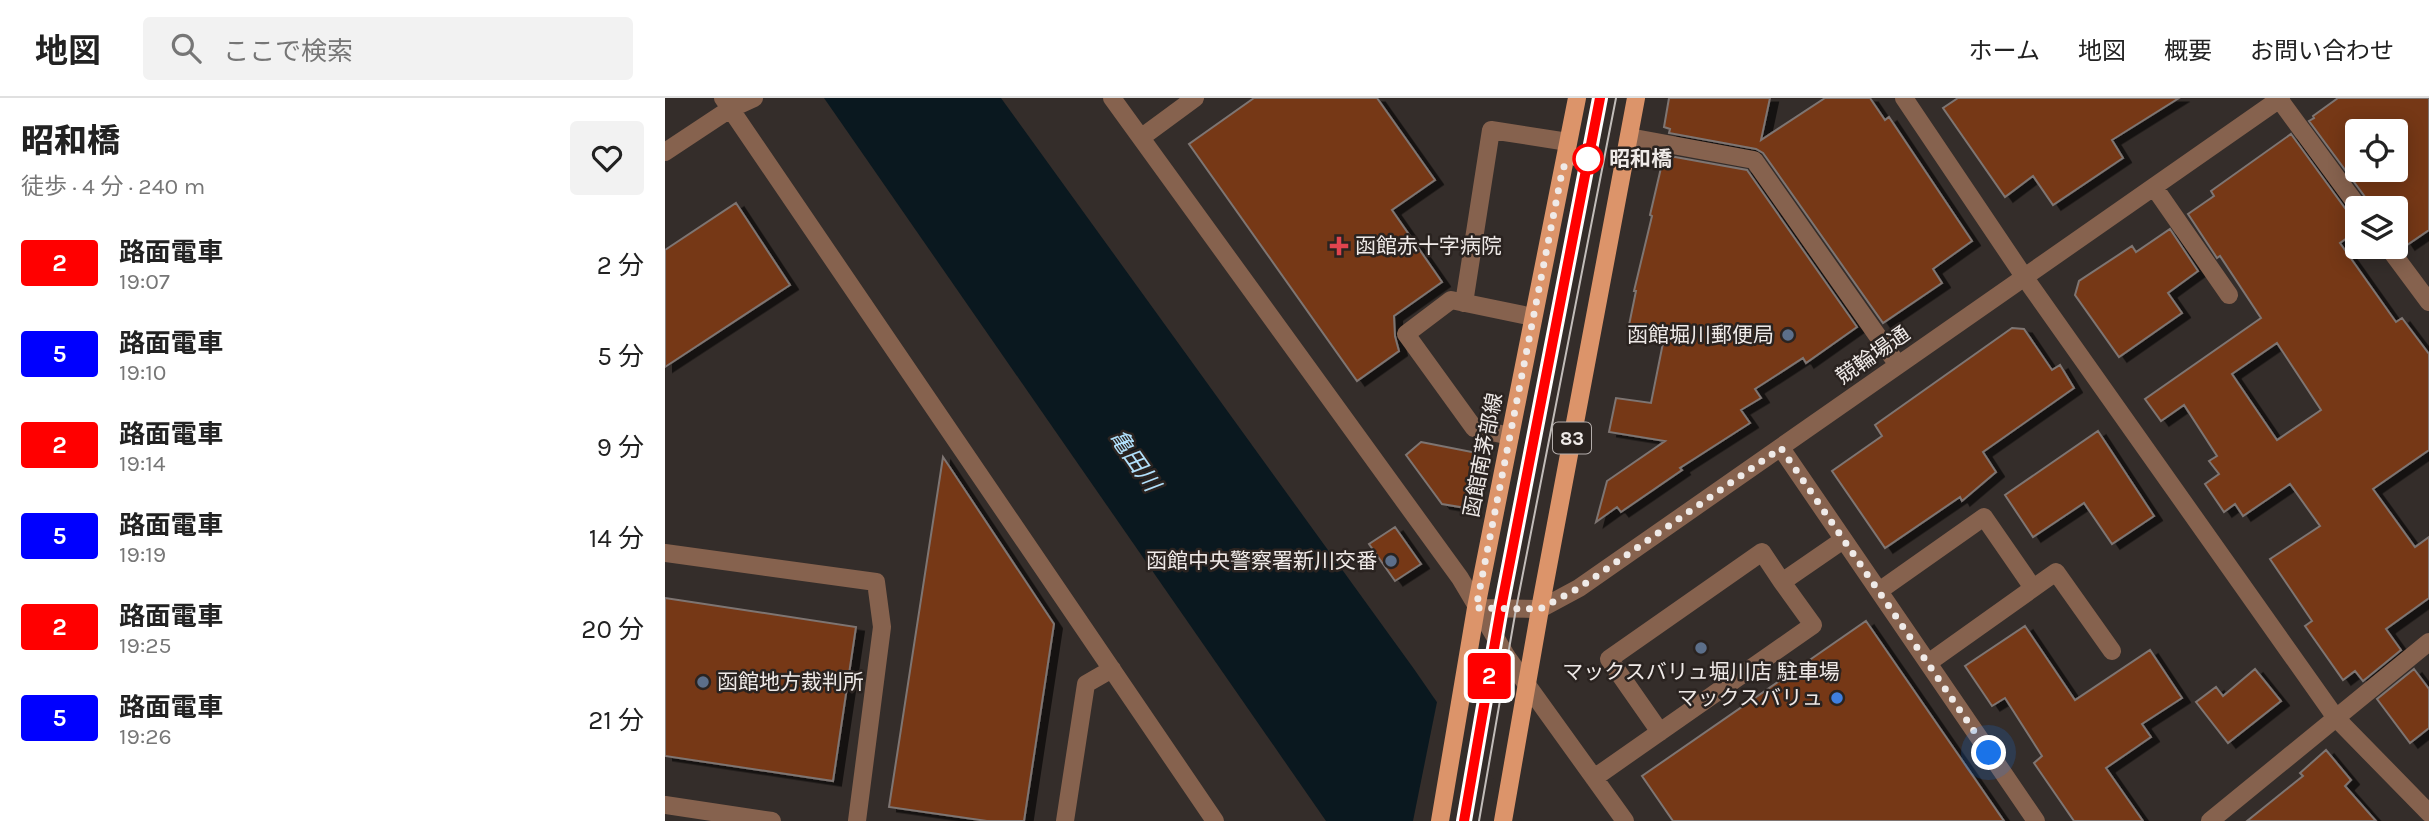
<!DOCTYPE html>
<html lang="ja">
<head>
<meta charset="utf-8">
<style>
	:root { --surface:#fff; --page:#f2f2f2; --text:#222; --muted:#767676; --line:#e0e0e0 }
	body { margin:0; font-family:Karla,"Noto Sans JP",sans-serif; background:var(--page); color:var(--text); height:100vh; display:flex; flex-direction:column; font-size:26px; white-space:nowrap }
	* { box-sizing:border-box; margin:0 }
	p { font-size:23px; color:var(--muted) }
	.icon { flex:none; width:38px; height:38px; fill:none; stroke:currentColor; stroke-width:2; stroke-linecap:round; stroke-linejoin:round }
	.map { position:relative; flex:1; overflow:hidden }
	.drawer { display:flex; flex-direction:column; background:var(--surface); width:665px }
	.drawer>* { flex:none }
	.badge { padding:0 14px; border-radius:5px; font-size:24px; line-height:46px }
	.buttons { position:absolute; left:1680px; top:21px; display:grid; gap:14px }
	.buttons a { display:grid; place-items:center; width:63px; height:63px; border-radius:7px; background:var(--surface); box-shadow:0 4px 18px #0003; font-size:35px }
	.you { position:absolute; width:35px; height:35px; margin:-18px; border:5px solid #fff; border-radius:50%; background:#1a73e8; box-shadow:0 0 0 10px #1a73e833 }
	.map>.badge { position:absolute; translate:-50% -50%; box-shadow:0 0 0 4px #fff }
	.round { display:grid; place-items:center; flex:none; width:74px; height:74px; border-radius:7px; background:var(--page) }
	.head { display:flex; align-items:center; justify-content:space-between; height:119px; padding:0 21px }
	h1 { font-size:33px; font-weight:800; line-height:52px }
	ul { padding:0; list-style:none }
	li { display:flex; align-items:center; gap:21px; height:91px; padding:0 21px }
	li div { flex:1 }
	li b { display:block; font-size:26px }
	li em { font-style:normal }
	li .badge { min-width:77px; font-weight:700; text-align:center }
	header { display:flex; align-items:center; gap:42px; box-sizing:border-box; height:98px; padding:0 35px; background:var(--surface); border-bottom:2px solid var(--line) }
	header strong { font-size:33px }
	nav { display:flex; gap:38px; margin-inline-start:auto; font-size:24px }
	.search { width:490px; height:63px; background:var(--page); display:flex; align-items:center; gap:18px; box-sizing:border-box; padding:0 24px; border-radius:7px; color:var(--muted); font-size:26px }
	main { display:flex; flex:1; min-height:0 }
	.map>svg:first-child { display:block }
	.water { fill:#0a181f }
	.pier { fill:#342d2a }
	.building { fill:#763817; stroke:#7e7572; stroke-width:2; fill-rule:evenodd; filter:url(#shadow) }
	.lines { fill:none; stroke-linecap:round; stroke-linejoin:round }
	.minor { stroke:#86624e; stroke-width:18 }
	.major { stroke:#dc946a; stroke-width:18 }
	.tram { stroke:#c2bdba; stroke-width:2 }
	.line-casing { stroke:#fff; stroke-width:16 }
	.line { stroke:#f00; stroke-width:10 }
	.walk { stroke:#efeae8; stroke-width:7; stroke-dasharray:0 12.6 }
	.stop-dot { fill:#fff; stroke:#f00; stroke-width:3.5 }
	.health-dot { fill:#e0444e; stroke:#2a2320; stroke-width:2.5 }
	.service-dot { fill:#5c6f8a; stroke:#2a2320; stroke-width:2.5 }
	.shop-dot { fill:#3f7fe0; stroke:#2a2320; stroke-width:2.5 }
	.labels { text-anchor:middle; stroke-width:5; stroke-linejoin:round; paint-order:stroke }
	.shield { fill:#2a2320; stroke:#b4aeac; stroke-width:2 }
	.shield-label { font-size:19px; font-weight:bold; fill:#efeae8 }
	.stop-label { font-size:21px; font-weight:bold; fill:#efeae8; stroke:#2a2320; text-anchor:start }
	.poi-label { font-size:21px; fill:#efeae8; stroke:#2a2320; text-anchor:end }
	.street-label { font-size:21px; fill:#efeae8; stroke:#2a2320 }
	.water-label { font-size:23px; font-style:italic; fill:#b2e1fc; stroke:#2a2320 }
</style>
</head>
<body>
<header>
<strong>地図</strong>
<div class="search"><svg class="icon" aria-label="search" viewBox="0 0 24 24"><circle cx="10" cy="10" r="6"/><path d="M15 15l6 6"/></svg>ここで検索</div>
<nav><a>ホーム</a><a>地図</a><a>概要</a><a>お問い合わせ</a></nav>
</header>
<main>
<section class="drawer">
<div class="head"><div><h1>昭和橋</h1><p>徒歩 · 4 分 · 240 m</p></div><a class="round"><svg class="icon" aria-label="heart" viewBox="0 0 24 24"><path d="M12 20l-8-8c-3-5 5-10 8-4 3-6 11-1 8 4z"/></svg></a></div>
<ul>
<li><span class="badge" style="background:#f00;color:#fff">2</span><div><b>路面電車</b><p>19:07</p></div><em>2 分</em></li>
<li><span class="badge" style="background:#00f;color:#fff">5</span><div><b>路面電車</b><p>19:10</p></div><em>5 分</em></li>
<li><span class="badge" style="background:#f00;color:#fff">2</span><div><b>路面電車</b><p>19:14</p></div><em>9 分</em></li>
<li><span class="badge" style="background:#00f;color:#fff">5</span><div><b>路面電車</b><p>19:19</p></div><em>14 分</em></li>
<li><span class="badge" style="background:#f00;color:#fff">2</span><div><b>路面電車</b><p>19:25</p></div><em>20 分</em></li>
<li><span class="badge" style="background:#00f;color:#fff">5</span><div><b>路面電車</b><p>19:26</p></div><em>21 分</em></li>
</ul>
</section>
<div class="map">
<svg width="1764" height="723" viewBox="0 0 1764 723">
	<defs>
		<filter id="shadow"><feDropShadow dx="8" dy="4.5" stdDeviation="0" flood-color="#0009"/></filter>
	</defs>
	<rect width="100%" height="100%" fill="#342d2a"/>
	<path class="water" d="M 159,0 L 336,0 L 749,571 L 854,723 L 661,723 Z"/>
	<path class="pier" d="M 773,599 L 856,721 L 857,723 L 748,723 Z"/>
	<path class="building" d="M 589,0 L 712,0 L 770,82 L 727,112 L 777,184 L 729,218 L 730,238 L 734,253 L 692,283 L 524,46 Z
		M 1004,0 L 1105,0 L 1096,42 L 1160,0 L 1205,0 L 1220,22 L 1224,19 L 1307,143 L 1268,171 L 1277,185 L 1218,225 L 1098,55 L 1091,51 L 1004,35 L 1005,31 L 999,29 Z
		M 1293,0 L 1514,0 L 1447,42 L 1458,60 L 1388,107 L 1368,78 L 1340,99 L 1278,10 Z
		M 1673,0 L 1764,0 L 1764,132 L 1742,147 L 1731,131 L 1731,110 L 1705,110 L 1703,103 L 1644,23 L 1649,20 L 1648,18 ZM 1692,33 L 1731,33 L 1731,72 L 1692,72 Z
		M 1626,36 L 1685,117 L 1692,121 L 1692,133 L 1675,145 L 1731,224 L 1737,220 L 1764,256 L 1764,352 L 1708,391 L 1750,449 L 1764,439 L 1764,500 L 1721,531 L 1736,552 L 1698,583 L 1690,573 L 1678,582 L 1640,528 L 1647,523 L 1605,461 L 1655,428 L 1625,386 L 1578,418 L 1570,406 L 1559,414 L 1540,386 L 1554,376 L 1544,363 L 1552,358 L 1519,307 L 1496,323 L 1480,301 L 1596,220 L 1555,158 L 1552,160 L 1523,116 L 1549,98 L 1546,93 ZM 1612,245 L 1656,312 L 1612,342 L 1567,276 Z
		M 999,57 L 1082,72 L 1192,229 L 1141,265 L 1138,260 L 1090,291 L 1096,300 L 1076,312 L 1085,325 L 1015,370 L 1017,372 L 956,414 L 952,409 L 931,424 L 942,383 L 1000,343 L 944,334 L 951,300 L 986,305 L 999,240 L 963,232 L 971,193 L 969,193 L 987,118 L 985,117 Z
		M 71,105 L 125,187 L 0,269 L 0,152 Z
		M 1505,131 L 1533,173 L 1503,195 L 1517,215 L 1454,259 L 1410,197 L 1414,183 L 1467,148 L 1471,154 Z
		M 1347,230 L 1359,231 L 1387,272 L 1395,267 L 1409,290 L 1318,354 L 1331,374 L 1297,403 L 1295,399 L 1220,450 L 1167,373 L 1217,338 L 1210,327 Z
		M 1433,333 L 1489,418 L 1447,446 L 1419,405 L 1368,439 L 1340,397 Z
		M 756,344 L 812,355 L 801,410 L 777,406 L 741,357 Z
		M 278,359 L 389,526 L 359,723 L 322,723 L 224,709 Z
		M 730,429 L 756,466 L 730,483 L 704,446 Z
		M 0,500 L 191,529 L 168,683 L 0,658 Z
		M 1201,523 L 1339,723 L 1008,723 L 977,678 Z
		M 1360,528 L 1410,602 L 1485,552 L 1517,600 L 1477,626 L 1486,639 L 1441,670 L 1478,723 L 1409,723 L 1369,665 L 1377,658 L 1340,600 L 1327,608 L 1300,568 Z
		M 1590,571 L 1616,603 L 1563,645 L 1531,604 L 1551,589 L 1558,598 Z
		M 1749,571 L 1764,591 L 1764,630 L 1745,645 L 1712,601 Z
		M 1661,652 L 1686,682 L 1680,688 L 1711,723 L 1582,723 L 1638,678 L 1635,675 Z"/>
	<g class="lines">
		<path class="minor" d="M 58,0 L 550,723
			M 447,0 L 795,480 L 842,559 L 960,723
			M 1239,0 L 1360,180 L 1671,620 L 1764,715
			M 1614,1 L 1694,110
			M 477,39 L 530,0
			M 964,39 L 1089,62 L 1233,267
			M 0,54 L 65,11 L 89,0
			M 1489,89 L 1564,197
			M 1723,149 L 1764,204
			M 799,205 L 826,32 L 903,44
			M 845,338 L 809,330 L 741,236 L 786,202 L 868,219
			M 1116,350 L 1371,723
			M 0,455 L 211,484 L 217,529 L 192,723
			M 1214,493 L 1319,419 L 1368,490
			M 811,510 L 875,511 L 914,490 L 1616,0
			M 1263,565 L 1391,474 L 1447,553
			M 995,634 L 944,561 L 1097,454 L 1117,484
			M 929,680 L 1148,527 L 1117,484 L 1178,442
			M 0,707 L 107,723
			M 400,723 L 421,586 L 447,571
			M 1545,723 L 1764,544"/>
		<path class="major" d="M 775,723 L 811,510 L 912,0
			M 838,723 L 875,511 L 971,0"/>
		<path class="tram" d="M 799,723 L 836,510 L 935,0
			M 814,723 L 851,511 L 951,0"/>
	</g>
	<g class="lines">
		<g class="line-casing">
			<path id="line" d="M 799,723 L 836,510 L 935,0"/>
		</g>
		<use href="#line" class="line"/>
		<path class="walk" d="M 923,61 L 898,69 L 811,510 L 875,511 L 914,490 L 1116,350 L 1324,655"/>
	</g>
	<circle class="stop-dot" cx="923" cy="61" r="14"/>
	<path class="health-dot" d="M670.5 137.5h7v7h7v7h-7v7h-7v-7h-7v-7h7z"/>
	<g class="service-dot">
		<circle cx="1123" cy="237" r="7"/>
		<circle cx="726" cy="463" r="7"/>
		<circle cx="1036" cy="550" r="7"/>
		<circle cx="38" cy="584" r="7"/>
	</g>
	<circle class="shop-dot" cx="1172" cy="600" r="7"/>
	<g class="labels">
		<rect class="shield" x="888" y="324.5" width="38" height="31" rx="5"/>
		<g class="shield-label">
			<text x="907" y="347">83</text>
		</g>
		<g class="stop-label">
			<text x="944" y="68">昭和橋</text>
		</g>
		<g class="poi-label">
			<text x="690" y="155" text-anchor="start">函館赤十字病院</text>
			<text x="1109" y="244">函館堀川郵便局</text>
			<text x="712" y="470">函館中央警察署新川交番</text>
			<text x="1036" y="581" text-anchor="middle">マックスバリュ堀川店 駐車場</text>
			<text x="52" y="591" text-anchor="start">函館地方裁判所</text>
			<text x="1158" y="607">マックスバリュ</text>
		</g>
		<g class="street-label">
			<text transform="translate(1208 257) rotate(-35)" y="7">競輪場通</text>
			<text transform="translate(818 357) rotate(-79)" y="7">函館南茅部線</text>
		</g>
		<g class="water-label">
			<text transform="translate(470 362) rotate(55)" y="8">亀田川</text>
		</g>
	</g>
</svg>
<div class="buttons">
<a><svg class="icon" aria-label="locate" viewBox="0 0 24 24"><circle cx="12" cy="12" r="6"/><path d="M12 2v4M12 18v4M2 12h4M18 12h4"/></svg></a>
<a><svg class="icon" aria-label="layers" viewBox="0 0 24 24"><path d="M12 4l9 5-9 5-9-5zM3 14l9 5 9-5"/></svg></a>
</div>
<div class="you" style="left:1324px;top:655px"></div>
<b class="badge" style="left:824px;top:578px;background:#f00;color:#fff">2</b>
</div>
</main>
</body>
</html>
